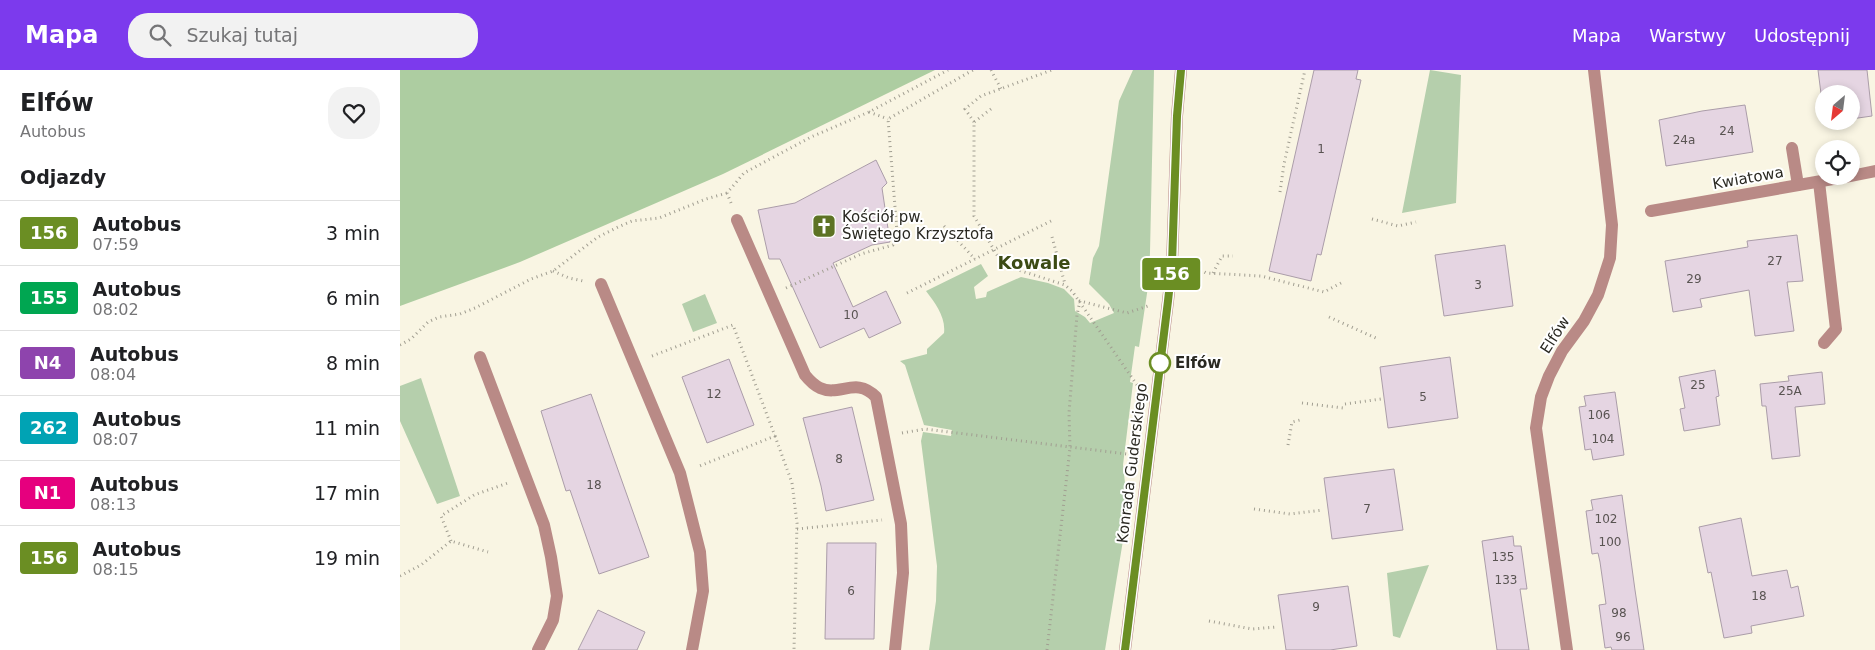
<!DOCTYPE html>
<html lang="pl">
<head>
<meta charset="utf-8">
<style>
	:root { --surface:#fff; --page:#f2f2f2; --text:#202124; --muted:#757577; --line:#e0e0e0; --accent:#7c3aed }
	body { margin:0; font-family:"DejaVu Sans",sans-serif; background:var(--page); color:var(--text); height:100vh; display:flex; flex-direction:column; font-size:19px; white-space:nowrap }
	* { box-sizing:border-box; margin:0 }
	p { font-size:16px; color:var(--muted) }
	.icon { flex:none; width:28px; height:28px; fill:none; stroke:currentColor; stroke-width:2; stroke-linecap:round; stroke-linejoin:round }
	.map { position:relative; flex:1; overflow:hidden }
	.sheet { display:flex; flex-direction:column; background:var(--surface); width:400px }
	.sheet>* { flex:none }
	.badge { padding:0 10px; border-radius:4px; font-size:18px; line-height:32px }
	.needle { width:32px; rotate:208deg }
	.fabs { position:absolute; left:1415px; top:15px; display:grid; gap:10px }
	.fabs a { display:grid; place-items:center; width:45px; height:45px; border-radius:50%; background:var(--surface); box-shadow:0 2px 8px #0003; font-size:25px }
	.map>.badge { position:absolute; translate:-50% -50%; box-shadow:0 0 0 2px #fff }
	h2 { padding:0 20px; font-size:19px; line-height:45px }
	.round { display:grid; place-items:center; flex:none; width:52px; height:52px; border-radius:20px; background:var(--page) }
	.summary { display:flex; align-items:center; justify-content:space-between; height:85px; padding:0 20px }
	h1 { font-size:24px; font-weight:800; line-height:38px }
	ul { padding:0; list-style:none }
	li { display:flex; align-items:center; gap:15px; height:65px; padding:0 20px; border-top:1px solid var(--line) }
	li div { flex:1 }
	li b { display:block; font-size:19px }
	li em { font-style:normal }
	li .badge { min-width:55px; font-weight:700; text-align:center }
	header { display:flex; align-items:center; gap:30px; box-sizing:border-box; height:70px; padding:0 25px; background:var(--accent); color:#fff }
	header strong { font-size:24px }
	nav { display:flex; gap:28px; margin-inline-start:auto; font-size:18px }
	.search { width:350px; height:45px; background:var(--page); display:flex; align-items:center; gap:12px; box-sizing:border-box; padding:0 18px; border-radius:20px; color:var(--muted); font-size:19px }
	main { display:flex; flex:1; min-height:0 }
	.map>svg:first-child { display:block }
	.green { fill:#b5cfac }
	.forest { fill:#adcda1 }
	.building { fill:#e5d5e2; stroke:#ab9da9 }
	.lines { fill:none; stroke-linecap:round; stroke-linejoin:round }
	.path { stroke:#a19e91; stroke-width:3; stroke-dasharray:1 4; stroke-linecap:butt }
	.service { stroke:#b98a86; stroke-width:12 }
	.minor { stroke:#b98a86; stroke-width:12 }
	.tertiary { stroke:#b98a86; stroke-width:12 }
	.line-casing { stroke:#fff; stroke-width:11 }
	.line { stroke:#6b8e23; stroke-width:8 }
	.stop-dot { fill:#fff; stroke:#6b8e23; stroke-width:2.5 }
	.labels { text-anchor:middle; stroke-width:4; stroke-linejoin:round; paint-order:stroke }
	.number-label { font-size:12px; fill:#595452 }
	.street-label { font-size:15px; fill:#2a2922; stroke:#fff }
	.poi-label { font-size:15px; fill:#2a2922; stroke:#fff; text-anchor:start }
	.stop-label { font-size:15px; font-weight:bold; fill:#2a2922; stroke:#fff; text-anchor:start }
	.quarter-label { font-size:18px; font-weight:bold; fill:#3c4b14; stroke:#fff }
</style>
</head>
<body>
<header>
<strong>Mapa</strong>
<div class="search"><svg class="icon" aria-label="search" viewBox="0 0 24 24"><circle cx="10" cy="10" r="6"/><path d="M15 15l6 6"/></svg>Szukaj tutaj</div>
<nav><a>Mapa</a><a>Warstwy</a><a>Udostępnij</a></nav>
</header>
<main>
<section class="sheet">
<div class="summary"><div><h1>Elfów</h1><p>Autobus</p></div><a class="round"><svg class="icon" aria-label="heart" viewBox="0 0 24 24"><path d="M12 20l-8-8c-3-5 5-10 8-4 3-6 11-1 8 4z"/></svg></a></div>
<h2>Odjazdy</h2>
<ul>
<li><span class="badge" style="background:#6b8e23;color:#fff">156</span><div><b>Autobus</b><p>07:59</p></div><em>3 min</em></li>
<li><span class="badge" style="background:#00a651;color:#fff">155</span><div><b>Autobus</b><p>08:02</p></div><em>6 min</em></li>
<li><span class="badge" style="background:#8e44ad;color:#fff">N4</span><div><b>Autobus</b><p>08:04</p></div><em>8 min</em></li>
<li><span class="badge" style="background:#00a3b4;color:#fff">262</span><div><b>Autobus</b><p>08:07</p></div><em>11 min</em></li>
<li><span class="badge" style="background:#e6007e;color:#fff">N1</span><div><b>Autobus</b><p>08:13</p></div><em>17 min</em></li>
<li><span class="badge" style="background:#6b8e23;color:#fff">156</span><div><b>Autobus</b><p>08:15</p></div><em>19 min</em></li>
</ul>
</section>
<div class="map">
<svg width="1475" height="580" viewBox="0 0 1475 580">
	<rect width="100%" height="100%" fill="#f9f5e3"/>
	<path class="green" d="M 733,0 L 754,0 L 750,182 L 749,210 L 739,277 L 735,276 L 730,312 L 733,313 L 723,395 L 728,440 L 705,580 L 529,580 L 536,531 L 537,496 L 521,371 L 523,362 L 551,366 L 552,360 L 524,355 L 505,295 L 500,291 L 527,284 L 527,279 L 544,263 C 546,247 535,233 526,221 L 581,194 L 588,206 L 574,217 L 576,229 L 586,227 L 587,222 L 621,207 L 648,213 L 664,219 L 674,229 L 675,241 L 685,247 L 690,253 L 714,243 L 709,234 L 689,214 L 693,188 L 699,176 L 719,31 Z
		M 1030,0 L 1061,5 L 1056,133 L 1002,143 Z
		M 305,224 L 317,253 L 293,262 L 282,234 Z
		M 21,308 L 60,426 L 37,434 L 0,351 L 0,316 Z
		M 1029,495 L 1000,568 L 993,566 L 987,503 Z"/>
	<path class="forest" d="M 0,0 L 535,0 L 323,104 L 120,192 L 0,236 Z"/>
	<path class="building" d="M 914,0 L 958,0 L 956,9 L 961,10 L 921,185 L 917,184 L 911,211 L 869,201 Z
		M 1418,0 L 1467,0 L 1472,46 L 1451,49 L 1451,24 L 1424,24 L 1424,47 Z
		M 1345,35 L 1353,82 L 1266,96 L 1259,50 L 1302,41 Z
		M 476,90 L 487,113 L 482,118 L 490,172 L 472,175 L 433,193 L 453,237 L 486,221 L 501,253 L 469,268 L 464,258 L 420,278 L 380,189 L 369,189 L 358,140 L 395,133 Z
		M 1397,165 L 1403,211 L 1387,212 L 1394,261 L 1355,266 L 1349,220 L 1300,229 L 1302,237 L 1273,242 L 1265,191 L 1348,177 L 1347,171 Z
		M 1105,175 L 1113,236 L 1044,246 L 1035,185 Z
		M 1050,287 L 1058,348 L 988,358 L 980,297 Z
		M 329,289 L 354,355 L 307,373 L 282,307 Z
		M 1315,300 L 1319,326 L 1316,327 L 1320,355 L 1284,361 L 1280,339 L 1285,338 L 1279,307 Z
		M 1422,302 L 1425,334 L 1395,337 L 1400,386 L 1372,389 L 1366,336 L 1362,336 L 1360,314 L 1389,311 L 1388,306 Z
		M 1215,322 L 1224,385 L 1193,390 L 1191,379 L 1185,380 L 1179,337 L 1186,336 L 1184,326 Z
		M 191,324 L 249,487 L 199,504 L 170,420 L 166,421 L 141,341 Z
		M 452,337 L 474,430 L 426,441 L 421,416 L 403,348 Z
		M 994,399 L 1003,460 L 932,469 L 924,408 Z
		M 1222,425 L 1235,520 L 1244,580 L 1212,580 L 1211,577 L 1205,578 L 1199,535 L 1206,534 L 1200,492 L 1198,483 L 1192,484 L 1186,441 L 1193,440 L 1191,430 Z
		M 1341,448 L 1352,506 L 1387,500 L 1391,518 L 1398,516 L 1404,546 L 1351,556 L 1352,563 L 1324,568 L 1311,502 L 1308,503 L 1299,457 Z
		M 1113,466 L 1114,476 L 1121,476 L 1127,519 L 1120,519 L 1129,580 L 1097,580 L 1082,471 Z
		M 427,473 L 476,473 L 474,569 L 425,569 Z
		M 948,516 L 957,576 L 930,580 L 886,580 L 878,525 Z
		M 198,540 L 245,562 L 237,580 L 178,580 Z"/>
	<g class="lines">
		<path class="path" d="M 591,0 L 601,19
			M 591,39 L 574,52 L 574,146 L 603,195 L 665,215 L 672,221 L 737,315
			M 469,42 L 488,49
			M 574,52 L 565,39 L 581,26 L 652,0
			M 880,122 L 884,94 L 905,0
			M 331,133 L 327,123 L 344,103 L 411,67 L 469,42 L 548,0
			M 972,149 L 998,156 L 1016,152
			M 544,156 L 575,189
			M 652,167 L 665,214
			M 796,197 L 806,203 L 861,206 L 924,222 L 941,213
			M 153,201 L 169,208 L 183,211
			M 813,203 L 822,186 L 833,186
			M 386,218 L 461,184 L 493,175 L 497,169 L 497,162 L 488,49 L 573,0
			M 507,223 L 653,150
			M 929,247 L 978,269
			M 0,275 L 11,269 L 28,252 L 39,247 L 60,244 L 75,238 L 131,209 L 153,201 L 198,167 L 218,157 L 232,151 L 259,148 L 306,129 L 327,123
			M 252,286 L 333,255 L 375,366 L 297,397
			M 902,333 L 943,338
			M 945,334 L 981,329
			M 502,363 L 525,359 L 727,384
			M 375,366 L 392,413 L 397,453 L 394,580
			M 888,375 L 892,352 L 900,350
			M 854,439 L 890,444 L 923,440
			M 397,459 L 482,450
			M 51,471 L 41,446 L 74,425 L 108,413
			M 0,506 L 21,495 L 51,471 L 88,482
			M 809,551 L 852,559 L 876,557
			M 647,580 L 670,378 L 669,343 L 677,245 L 680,231 L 727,243 L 748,236"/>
		<path class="service" d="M 1392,78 L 1398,115
			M 1419,112 L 1436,259 L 1424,273
			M 337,150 L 405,305 C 409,310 414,315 420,318 C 440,327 456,306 476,327 L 501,454 L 503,503 L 495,580
			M 201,214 L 280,403 L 300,482 L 303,521 L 292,580
			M 80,287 L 144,455 L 151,487 L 157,526 L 153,550 L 138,580"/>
		<path class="minor" d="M 1451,106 L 1475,101
			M 1251,141 L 1450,106
			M 1167,580 L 1136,358 L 1141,327 L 1149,306 L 1162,281 L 1184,251 L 1198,225 L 1210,188 L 1212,155 L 1194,0"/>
		<path class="tertiary" d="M 725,580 L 768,231 L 772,195 L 777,46 L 781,0"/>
	</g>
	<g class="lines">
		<g class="line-casing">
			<path id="line" d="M 725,580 L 768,231 L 772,194 L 777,46 L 781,0"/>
		</g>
		<use href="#line" class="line"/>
	</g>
	<defs>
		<g id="church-square" transform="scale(1.25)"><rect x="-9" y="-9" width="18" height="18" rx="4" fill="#5d7324" stroke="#fff"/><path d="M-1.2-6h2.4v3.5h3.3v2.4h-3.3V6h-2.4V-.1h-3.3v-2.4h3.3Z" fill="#fff"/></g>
	</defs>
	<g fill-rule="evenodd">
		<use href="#church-square" x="424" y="156"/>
	</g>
	<circle class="stop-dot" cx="760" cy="293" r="10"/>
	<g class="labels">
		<g class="number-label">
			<text x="1327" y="65">24</text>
			<text x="1284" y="74">24a</text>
			<text x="921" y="83">1</text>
			<text x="1375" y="195">27</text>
			<text x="1294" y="213">29</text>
			<text x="1078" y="219">3</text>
			<text x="451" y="249">10</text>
			<text x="1298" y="319">25</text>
			<text x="1390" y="325">25A</text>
			<text x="314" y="328">12</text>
			<text x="1023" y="331">5</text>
			<text x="1199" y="349">106</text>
			<text x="1203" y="373">104</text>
			<text x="439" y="393">8</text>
			<text x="194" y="419">18</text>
			<text x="967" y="443">7</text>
			<text x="1206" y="453">102</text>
			<text x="1210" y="476">100</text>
			<text x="1103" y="491">135</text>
			<text x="1106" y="514">133</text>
			<text x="451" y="525">6</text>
			<text x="1359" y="530">18</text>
			<text x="916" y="541">9</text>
			<text x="1219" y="547">98</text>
			<text x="1223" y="571">96</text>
		</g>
		<g class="street-label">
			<text transform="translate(1348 108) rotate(-10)" y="5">Kwiatowa</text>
			<text transform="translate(1155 265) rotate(-57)" y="5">Elfów</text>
			<text transform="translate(732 393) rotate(-83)" y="5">Konrada Guderskiego</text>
		</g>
		<g class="poi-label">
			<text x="442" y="152">Kościół pw.<tspan x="442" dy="17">Świętego Krzysztofa</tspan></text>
		</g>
		<g class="stop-label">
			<text x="775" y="298">Elfów</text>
		</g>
		<g class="quarter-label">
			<text x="634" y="199">Kowale</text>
		</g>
	</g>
</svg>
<div class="fabs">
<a><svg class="needle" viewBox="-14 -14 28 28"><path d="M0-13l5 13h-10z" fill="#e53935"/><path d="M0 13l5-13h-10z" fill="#757577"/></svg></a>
<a><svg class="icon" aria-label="locate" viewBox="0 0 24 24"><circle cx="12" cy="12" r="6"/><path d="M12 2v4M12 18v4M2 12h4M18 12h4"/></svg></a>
</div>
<b class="badge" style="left:771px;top:204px;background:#6b8e23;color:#fff">156</b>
</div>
</main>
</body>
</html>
